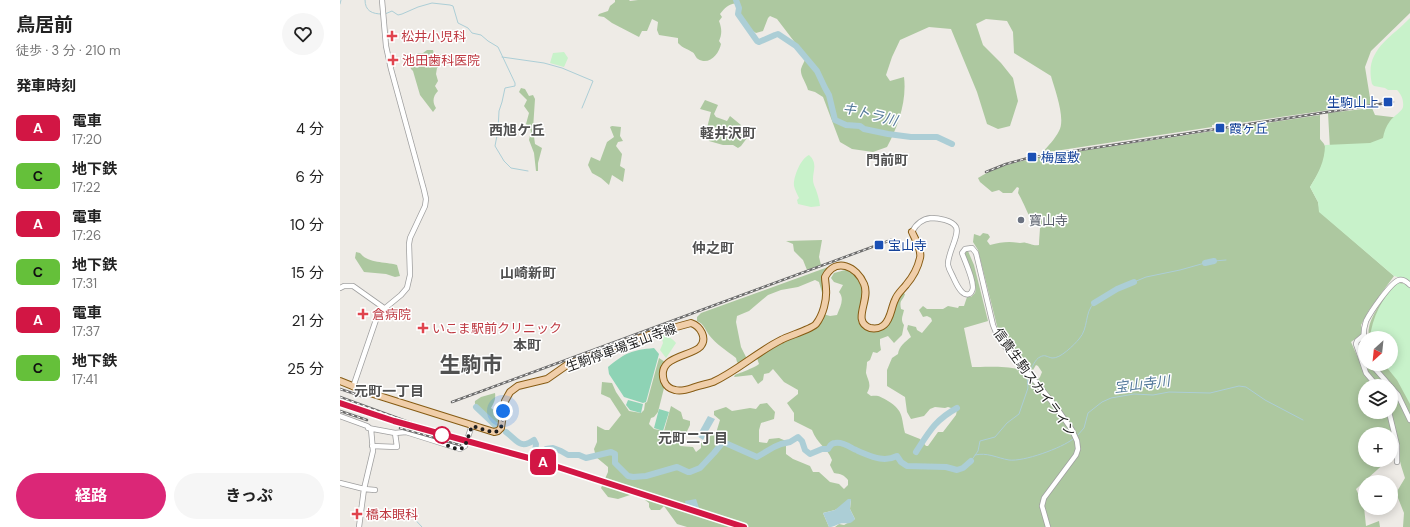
<!DOCTYPE html>
<html lang="ja">
<head>
<meta charset="utf-8">
<style>
	:root { --surface:#fff; --page:#f6f6f6; --text:#222; --muted:#767676; --accent:#db2777 }
	body { margin:0; font-family:"DM Sans","Noto Sans JP",sans-serif; background:var(--page); color:var(--text); height:100vh; display:flex; flex-direction:column; font-size:15px; white-space:nowrap }
	* { box-sizing:border-box; margin:0 }
	p { font-size:13px; color:var(--muted) }
	.icon { flex:none; width:22px; height:22px; fill:none; stroke:currentColor; stroke-width:2; stroke-linecap:round; stroke-linejoin:round }
	.map { position:relative; flex:1; overflow:hidden }
	.drawer { display:flex; flex-direction:column; background:var(--surface); width:340px }
	.drawer>* { flex:none }
	.badge { padding:0 8px; border-radius:6px; font-size:14px; line-height:26px }
	.needle { width:26px; rotate:207deg }
	.controls { position:absolute; left:1018px; top:331px; display:grid; gap:8px }
	.controls a { display:grid; place-items:center; width:40px; height:40px; border-radius:50%; background:var(--surface); box-shadow:0 2px 10px #0003; font-size:20px }
	.you { position:absolute; width:20px; height:20px; margin:-10px; border:3px solid #fff; border-radius:50%; background:#1a73e8; box-shadow:0 0 0 6px #1a73e833 }
	.map>.badge { position:absolute; translate:-50% -50%; box-shadow:0 0 0 2px #fff }
	h2 { padding:0 16px; font-size:15px; line-height:36px }
	.round { display:grid; place-items:center; flex:none; width:42px; height:42px; border-radius:21px; background:var(--page) }
	.summary { display:flex; align-items:center; justify-content:space-between; height:68px; padding:0 16px }
	h1 { font-size:19px; font-weight:700; line-height:30px }
	.button { display:flex; gap:8px; margin-top:auto; padding:8px 16px }
	.button a { flex:1; height:46px; border-radius:24px; background:var(--accent); color:#fff; font-size:16px; font-weight:700; line-height:46px; text-align:center }
	.button a+a { background:var(--page); color:var(--text) }
	ul { padding:0; list-style:none }
	li { display:flex; align-items:center; gap:12px; height:48px; padding:0 16px }
	li div { flex:1 }
	li b { display:block; font-size:15px }
	li em { font-style:normal }
	li .badge { min-width:44px; font-weight:700; text-align:center }
	main { display:flex; flex:1; min-height:0 }
	.map>svg:first-child { display:block }
	.forest { fill:#adc8a0 }
	.park { fill:#c8f2ca }
	.pitch { fill:#8ed3b5 }
	.water { fill:#acced6 }
	.lines { fill:none; stroke-linecap:round; stroke-linejoin:round }
	.stream { stroke:#acced6; stroke-width:1 }
	.river { stroke:#acced6; stroke-width:6 }
	.minor-casing { stroke:#9f9f9f; stroke-width:6 }
	.major-casing { stroke:#865b13; stroke-width:8 }
	.minor { stroke:#fff; stroke-width:4.5 }
	.major { stroke:#f0cea9; stroke-width:6 }
	.rail-casing { stroke:#6c6c6c; stroke-width:2.5 }
	.rail { stroke:#fff; stroke-width:1; stroke-dasharray:3; stroke-linecap:butt }
	.line-casing { stroke:#fff; stroke-width:9 }
	.line { stroke:#d21644; stroke-width:6 }
	.walk { stroke:#1e1e1e; stroke-width:4; stroke-dasharray:0 7.2 }
	.health-dot { fill:#e0444e; stroke:#fff; stroke-width:1.5 }
	.transit-dot { fill:#1a4fb4; stroke:#fff; stroke-width:1.5 }
	.worship-dot { fill:#6b7280; stroke:#fff; stroke-width:1.5 }
	.stop-dot { fill:#fff; stroke:#d21644; stroke-width:2 }
	.labels { text-anchor:middle; stroke-width:3; stroke-linejoin:round; paint-order:stroke }
	.health-label { font-size:13px; fill:#be3a42; stroke:#fff; text-anchor:start }
	.transit-label { font-size:13px; fill:#164399; stroke:#fff; text-anchor:start }
	.worship-label { font-size:13px; fill:#5b616d; stroke:#fff; text-anchor:start }
	.street-label { font-size:13px; fill:#1e1e1e; stroke:#fff }
	.water-label { font-size:14px; font-style:italic; fill:#547a9b; stroke:#fff }
	.neighbourhood-label { font-size:14px; font-weight:bold; fill:#515151; stroke:#fff }
	.town-label { font-size:21px; font-weight:bold; fill:#515151; stroke:#fff }
</style>
</head>
<body>
<main>
<section class="drawer">
<div class="summary"><div><h1>鳥居前</h1><p>徒歩 · 3 分 · 210 m</p></div><a class="round"><svg class="icon" aria-label="heart" viewBox="0 0 24 24"><path d="M12 20l-8-8c-3-5 5-10 8-4 3-6 11-1 8 4z"/></svg></a></div>
<h2>発車時刻</h2>
<ul>
<li><span class="badge" style="background:#d21644;color:#fff">A</span><div><b>電車</b><p>17:20</p></div><em>4 分</em></li>
<li><span class="badge" style="background:#65c03a;color:#111">C</span><div><b>地下鉄</b><p>17:22</p></div><em>6 分</em></li>
<li><span class="badge" style="background:#d21644;color:#fff">A</span><div><b>電車</b><p>17:26</p></div><em>10 分</em></li>
<li><span class="badge" style="background:#65c03a;color:#111">C</span><div><b>地下鉄</b><p>17:31</p></div><em>15 分</em></li>
<li><span class="badge" style="background:#d21644;color:#fff">A</span><div><b>電車</b><p>17:37</p></div><em>21 分</em></li>
<li><span class="badge" style="background:#65c03a;color:#111">C</span><div><b>地下鉄</b><p>17:41</p></div><em>25 分</em></li>
</ul>
<div class="button"><a>経路</a><a>きっぷ</a></div>
</section>
<div class="map">
<svg width="1070" height="527" viewBox="0 0 1070 527">
	<rect width="100%" height="100%" fill="#eeebe6"/>
	<path class="forest" d="M 275,0 L 289,0 L 290,1 L 298,0 L 1070,0 L 1070,13 L 1031,51 L 1025,67 L 1031,104 L 885,125 L 884,123 L 872,125 L 872,127 L 702,153 C 708,146 715,139 719,131 C 726,119 715,90 711,76 L 674,53 L 673,32 L 667,21 L 646,19 L 636,24 L 643,45 L 661,63 L 673,78 L 678,101 L 670,126 L 658,129 L 647,124 L 637,92 L 611,29 L 589,27 L 560,40 L 552,57 L 546,75 L 550,81 L 564,77 C 567,101 558,127 547,147 L 533,152 L 512,149 L 500,142 L 483,97 L 475,92 L 468,90 C 466,82 460,76 461,69 C 462,65 465,61 466,57 L 437,19 L 430,16 L 428,18 L 423,31 L 416,33 L 410,29 L 398,14 L 399,4 C 390,2 385,8 380,14 L 382,17 L 379,21 C 382,29 382,34 379,41 L 381,44 C 379,54 369,66 358,59 C 355,57 355,53 352,52 C 346,48 344,49 338,43 L 338,38 L 319,35 L 317,30 L 318,22 L 312,19 L 307,31 L 302,31 L 299,37 L 272,23 L 264,17 L 258,16 L 259,14 L 268,11 L 270,6 L 275,2 Z
		M 87,50 L 93,50 L 94,54 L 109,54 L 109,58 L 118,58 L 120,62 L 118,64 L 104,63 L 97,68 L 96,74 L 98,81 L 95,86 L 98,91 C 93,96 92,102 96,108 L 93,112 L 80,95 L 73,71 L 71,69 L 68,61 L 78,53 L 83,53 Z
		M 181,88 L 185,89 L 189,96 L 193,95 L 195,99 L 193,129 L 195,144 L 202,148 L 198,163 L 198,171 L 196,171 L 194,153 L 189,140 L 191,131 L 186,124 L 189,113 L 184,106 L 187,100 L 179,92 Z
		M 365,100 L 378,105 L 374,114 L 376,117 L 387,121 L 390,116 L 401,125 L 401,128 L 398,130 L 400,133 L 407,138 L 401,146 L 398,148 L 393,145 L 383,145 L 369,141 L 367,136 L 362,132 L 363,128 L 367,128 L 371,112 L 360,109 Z
		M 1032,108 L 1035,115 L 1060,118 L 1063,147 L 990,149 L 988,113 Z
		M 980,115 L 980,139 C 981,141 983,142 984,144 C 990,155 976,178 970,187 L 978,202 L 980,212 L 1054,276 L 1029,310 L 1021,325 L 1022,334 L 1011,342 L 1025,374 L 1032,386 L 1025,386 L 1025,412 L 1046,412 L 1055,442 L 1051,444 L 1051,434 L 1025,434 L 1025,460 L 1048,460 L 1016,489 L 1024,507 L 1026,526 L 1039,521 L 1040,527 L 495,527 L 499,524 L 504,525 L 515,519 L 510,509 L 511,500 L 495,510 L 483,513 L 489,527 L 347,527 L 337,524 L 324,506 L 320,510 L 311,510 L 309,507 L 309,503 L 296,493 L 278,499 L 268,497 L 261,488 L 268,472 L 268,467 L 256,457 L 254,449 L 257,442 L 257,426 L 265,430 L 269,430 L 281,415 L 270,398 L 261,394 L 262,382 L 272,383 L 276,392 L 289,411 L 301,413 L 304,410 L 305,403 L 307,402 L 319,358 L 325,362 C 319,370 317,379 324,388 L 318,412 L 314,417 L 311,418 L 309,424 L 314,429 L 324,431 L 331,406 L 341,412 L 343,419 L 350,421 L 350,425 L 340,446 L 353,447 L 356,452 L 361,448 L 361,443 L 374,433 L 376,433 L 380,420 L 374,415 L 374,411 L 386,407 L 392,411 L 410,408 L 416,409 L 420,404 L 427,403 L 435,412 L 434,419 L 421,423 L 419,430 L 419,442 L 427,443 L 429,439 L 439,438 L 446,441 L 446,454 L 453,459 L 470,466 L 473,472 L 479,472 L 490,482 L 499,484 L 504,489 L 508,485 L 508,480 C 504,475 501,474 494,473 L 490,465 L 492,460 C 487,447 477,444 472,430 L 454,421 L 454,413 L 447,403 L 458,394 L 458,390 L 444,382 L 433,369 L 429,373 L 424,374 L 423,380 L 418,384 L 412,375 L 394,377 L 395,375 C 400,373 416,367 419,364 L 417,358 L 449,339 L 465,332 L 483,314 L 490,316 L 497,315 C 500,307 505,299 499,292 L 503,285 L 494,282 L 491,278 L 494,273 L 509,269 C 534,287 516,302 519,324 L 527,329 L 543,329 L 562,292 L 565,294 C 563,301 559,299 561,309 L 564,310 C 563,316 560,319 564,325 L 562,335 L 554,343 L 548,336 L 540,339 L 540,344 L 541,350 L 537,353 L 533,352 L 530,360 L 527,362 C 527,366 526,370 526,373 C 528,381 532,384 527,393 L 531,396 C 539,395 541,397 548,401 C 564,411 561,417 565,433 L 580,439 L 586,446 L 588,446 L 598,432 L 603,432 L 616,415 L 617,410 L 608,407 L 605,408 L 595,407 L 590,409 L 584,416 L 571,419 L 567,412 L 565,397 L 547,386 L 547,370 L 552,358 L 558,354 C 559,346 565,342 571,337 L 567,329 L 568,325 L 576,327 L 577,330 L 582,333 L 592,321 L 591,318 L 587,316 L 583,317 L 579,310 L 583,306 L 587,309 L 603,309 L 608,306 L 618,308 L 619,306 L 624,306 L 627,297 L 631,297 L 635,293 L 636,288 L 626,262 L 625,252 L 628,251 L 634,265 L 648,321 L 624,328 L 632,367 C 644,367 675,365 684,372 C 688,375 692,379 695,383 L 700,377 L 702,372 L 698,366 L 696,365 L 693,370 L 691,370 L 675,355 L 659,334 L 638,250 L 633,242 L 634,234 L 640,236 L 643,233 L 648,234 L 650,237 L 647,241 L 650,245 C 661,242 669,241 680,243 C 682,243 684,242 686,243 C 692,244 693,246 699,245 C 699,238 700,232 700,226 C 697,225 695,224 693,223 C 691,221 682,199 678,193 L 679,188 L 677,187 L 672,193 L 663,193 L 659,190 L 652,192 L 640,182 L 638,178 C 659,165 678,162 701,157 Z
		M 272,126 L 281,127 L 280,136 L 283,141 L 278,142 L 276,146 L 282,154 L 280,166 L 285,169 L 283,182 L 272,175 L 269,185 L 261,178 L 252,173 L 248,165 L 251,157 L 260,161 L 267,142 L 274,137 L 270,127 Z
		M 482,240 L 479,257 L 481,265 L 467,270 L 463,260 L 454,251 L 453,244 L 446,241 Z
		M 16,252 L 20,253 C 29,264 43,261 57,265 L 60,276 L 55,277 L 46,274 L 24,272 L 15,258 Z
		M 488,267 L 483,296 L 479,282 L 475,280 L 458,287 L 441,290 L 428,295 L 409,311 L 397,316 L 396,322 L 401,347 L 407,359 L 399,364 L 397,362 L 396,358 C 387,351 376,344 369,335 C 365,329 364,324 357,321 L 357,317 L 361,313 Z
		M 1058,283 L 1062,283 L 1070,288 L 1070,527 L 1063,527 L 1064,513 L 1056,493 L 1065,478 C 1055,449 1051,416 1051,386 L 1037,386 L 1027,371 L 1029,364 L 1051,364 L 1051,338 L 1029,338 C 1029,335 1028,331 1029,328 C 1031,315 1047,292 1058,283 Z
		M 155,393 C 156,399 154,403 151,408 L 158,413 L 160,420 L 156,424 C 153,422 151,420 148,418 C 141,412 134,411 135,401 L 141,397 Z"/>
	<path class="park" d="M 1070,18 L 1070,283 L 1065,279 L 1054,276 L 979,212 L 978,202 L 970,187 C 978,174 985,161 985,145 L 1030,143 L 1043,138 C 1044,132 1046,126 1050,121 C 1053,117 1063,110 1063,107 C 1064,100 1061,94 1057,90 L 1048,90 L 1045,88 L 1034,86 L 1032,84 C 1024,50 1050,39 1070,18 Z
		M 224,52 L 228,58 L 224,67 L 210,63 L 213,53 Z
		M 469,155 C 480,165 470,174 474,185 C 477,192 479,198 480,206 L 471,207 L 458,204 L 457,200 L 459,198 C 457,194 455,190 454,186 C 453,177 461,158 469,155 Z
		M 1058,283 L 1065,284 L 1070,288 L 1070,404 L 1057,380 L 1044,364 L 1051,364 L 1051,338 L 1030,338 C 1032,318 1042,297 1058,283 Z
		M 325,332 C 328,337 333,339 336,343 L 326,358 L 320,350 L 323,343 L 321,334 L 322,333 Z"/>
	<path class="pitch" d="M 314,348 L 319,354 L 306,402 L 303,403 L 284,397 L 269,374 L 268,367 C 285,353 292,350 314,348 Z
		M 288,400 L 303,404 L 301,413 L 290,410 L 286,405 Z
		M 319,409 L 329,412 L 323,431 L 314,428 Z"/>
	<path class="water" d="M 368,416 L 375,419 L 363,440 L 357,436 Z
		M 356,499 L 359,508 L 355,512 L 352,513 L 347,509 L 345,501 Z
		M 508,499 L 511,499 L 510,509 L 515,519 C 510,526 506,522 499,524 C 495,525 494,527 489,527 L 483,513 L 495,510 Z"/>
	<g class="lines">
		<path class="stream" d="M 25,0 C 25,11 32,14 42,14
			M 0,4 L 1,0
			M 45,14 L 52,11 L 58,15 L 62,14 L 78,7 L 92,3 L 110,5 L 113,6 L 118,23 L 128,28 L 132,33 L 141,35 L 148,41 L 158,47 L 175,83 L 175,86 L 165,88 L 162,102 L 159,111 L 158,130 L 155,146 L 164,161 L 171,168 L 188,171
			M 162,57 L 204,63 L 222,68 L 253,81 L 242,108
			M 874,261 L 886,260
			M 794,282 L 806,277 L 840,270 L 865,263
			M 689,371 C 693,367 695,359 700,357 C 705,354 707,357 712,358 C 720,359 734,345 739,339 C 749,328 744,313 754,303
			M 737,436 L 744,428 L 748,413 L 762,402 L 771,398 L 794,394 L 813,395 L 829,392 L 870,393 L 899,386 L 906,387 L 925,400 L 963,420
			M 635,455 C 647,452 657,458 669,460 C 683,462 722,448 733,439
			M 631,461 L 638,451 L 640,441 L 655,437 L 667,423 L 679,414 L 688,388 L 687,376
			M 62,508 L 67,511 L 82,527"/>
		<path class="river" d="M 396,0 L 399,8 L 398,14 L 417,41 L 419,42 L 435,35 L 438,34 L 456,46 L 477,71 L 485,88 L 489,95 L 495,120 L 506,125 L 520,126 L 524,129 L 548,134 L 571,137 L 597,137 L 612,144
			M 865,263 L 874,261
			M 754,303 L 777,289 L 794,282
			M 136,407 L 155,425
			M 166,432 C 177,440 180,450 194,440 L 196,444 L 195,452 L 199,454 L 202,453 L 206,449 L 213,448 L 221,451 L 228,455 L 239,455 L 246,458 L 271,452 L 275,454 L 275,463 L 288,476 L 293,477 L 306,476 L 337,467 L 348,472 L 350,472 L 360,468 L 374,453 L 383,442 L 417,457 L 434,447 L 441,444 L 450,442 L 458,437 L 462,441 L 465,450 L 470,454 L 482,449 L 488,449 C 490,446 491,443 495,443 C 501,442 507,445 512,448 C 513,449 517,450 518,451 C 531,456 543,463 557,456 L 561,462 L 567,466 L 606,467 L 617,470 L 623,468 L 631,461
			M 576,452 C 589,432 595,420 617,408"/>
		<g class="minor-casing">
			<path id="minor" d="M 572,232 C 576,224 582,219 591,218 C 598,218 612,220 616,227 C 620,235 607,254 608,265 C 609,270 612,274 614,279 C 616,283 618,288 622,292 C 625,295 630,296 632,291 C 636,285 625,261 622,253 L 625,249 L 632,248 L 636,253 L 653,325 L 657,335 L 674,359 L 696,382 L 716,407 L 732,430 L 737,441 L 738,449 L 736,455 L 704,498 L 702,506 L 708,527
				M 0,288 L 4,286 L 13,286 L 44,308
				M 1024,335 L 1017,341 L 1016,344 L 1026,373 L 1037,386
				M 1025,349 C 1023,340 1023,330 1026,321 C 1030,313 1050,283 1059,280 C 1063,279 1067,282 1070,285
				M 1031,364 L 1058,395 L 1070,420
				M 13,387 L 38,314 L 61,295 L 67,288 L 70,275 L 69,244 L 70,238 L 85,206 L 86,199 L 84,190 L 51,69 L 46,46 L 42,0
				M 1049,412 L 1057,445 L 1057,462
				M 0,416 L 27,426 L 31,429 L 33,451 L 24,489 L 19,527
				M 28,428 L 55,433 L 57,447 L 32,446
				M 55,433 L 66,432 L 120,449 L 125,446 L 132,425
				M 0,483 L 24,489 L 35,490"/>
		</g>
		<g class="major-casing">
			<path id="major" d="M 0,381 L 30,393 L 154,432 L 158,431 L 161,428 L 165,401 L 170,392 L 178,386 L 207,379 L 227,365 L 272,347 L 318,332 L 351,323 C 360,326 368,338 360,347 C 350,357 316,356 324,381 C 326,386 330,389 335,390 C 342,392 349,389 355,387 C 361,385 367,384 373,382 C 397,371 417,352 441,340 C 448,336 472,329 476,324 C 483,315 487,300 486,289 C 486,285 485,281 485,277 C 496,256 517,267 524,284 C 531,300 511,321 530,328 C 535,329 541,328 544,325 C 551,319 551,308 555,300 C 557,294 562,290 566,285 C 572,278 578,267 580,258 C 582,250 575,239 572,232"/>
		</g>
		<use href="#minor" class="minor"/>
		<use href="#major" class="major"/>
		<g class="rail-casing">
			<path id="rail" d="M 646,172 L 666,164 L 688,158 L 1053,102
				M 0,389 L 24,397
				M 0,397 L 74,424 L 124,438
				M 112,402 L 551,240
				M 0,403 L 26,413
				M 0,411 L 27,420
				M 21,413 L 67,427
				M 60,428 L 120,445"/>
		</g>
		<use href="#rail" class="rail"/>
	</g>
	<g class="lines">
		<g class="line-casing">
			<path id="line" d="M 0,403 L 54,421 L 196,460 L 404,527"/>
		</g>
		<use href="#line" class="line"/>
		<path class="walk" d="M 102,435 L 103,444 L 117,449 L 123,448 L 125,446 L 132,426 C 154,432 163,440 163,411"/>
	</g>
	<g class="health-dot">
		<path d="M50 30h4v4h4v4h-4v4h-4v-4h-4v-4h4z"/>
		<path d="M51 54h4v4h4v4h-4v4h-4v-4h-4v-4h4z"/>
		<path d="M21 308h4v4h4v4h-4v4h-4v-4h-4v-4h4z"/>
		<path d="M81 322h4v4h4v4h-4v4h-4v-4h-4v-4h4z"/>
		<path d="M15 508h4v4h4v4h-4v4h-4v-4h-4v-4h4z"/>
	</g>
	<g class="transit-dot">
		<rect x="1043" y="97" width="10" height="10" rx="2"/>
		<rect x="875" y="123" width="10" height="10" rx="2"/>
		<rect x="687" y="152" width="10" height="10" rx="2"/>
		<rect x="534" y="240" width="10" height="10" rx="2"/>
	</g>
	<circle class="worship-dot" cx="681" cy="220" r="4"/>
	<circle class="stop-dot" cx="102" cy="435" r="8"/>
	<g class="labels">
		<g class="health-label">
			<text x="61" y="41">松井小児科</text>
			<text x="62" y="65">池田歯科医院</text>
			<text x="32" y="319">倉病院</text>
			<text x="92" y="333">いこま駅前クリニック</text>
			<text x="26" y="519">橋本眼科</text>
		</g>
		<g class="transit-label">
			<text x="1039" y="107" text-anchor="end">生駒山上</text>
			<text x="889" y="133">霞ヶ丘</text>
			<text x="701" y="162">梅屋敷</text>
			<text x="548" y="250">宝山寺</text>
		</g>
		<g class="worship-label">
			<text x="689" y="225">寶山寺</text>
		</g>
		<g class="street-label">
			<text transform="translate(281 347) rotate(-20)" y="5">生駒停車場宝山寺線</text>
			<text transform="translate(695 382) rotate(54)" y="5">信貴生駒スカイライン</text>
		</g>
		<g class="water-label">
			<text transform="translate(530 114) rotate(14)" y="5">キトラ川</text>
			<text transform="translate(802 384) rotate(-7)" y="5">宝山寺川</text>
		</g>
		<g class="neighbourhood-label">
			<text x="177" y="135">西旭ケ丘</text>
			<text x="388" y="138">軽井沢町</text>
			<text x="547" y="165">門前町</text>
			<text x="373" y="253">仲之町</text>
			<text x="188" y="278">山崎新町</text>
			<text x="187" y="350">本町</text>
			<text x="49" y="396">元町一丁目</text>
			<text x="353" y="443">元町二丁目</text>
		</g>
		<g class="town-label">
			<text x="131" y="372">生駒市</text>
		</g>
	</g>
</svg>
<div class="controls">
<a><svg class="needle" viewBox="-14 -14 28 28"><path d="M0-13l5 13h-10z" fill="#e53935"/><path d="M0 13l5-13h-10z" fill="#767676"/></svg></a>
<a><svg class="icon" aria-label="layers" viewBox="0 0 24 24"><path d="M12 4l9 5-9 5-9-5zM3 14l9 5 9-5"/></svg></a>
<a>+</a>
<a>−</a>
</div>
<div class="you" style="left:163px;top:411px"></div>
<b class="badge" style="left:203px;top:462px;background:#d21644;color:#fff">A</b>
</div>
</main>
</body>
</html>
